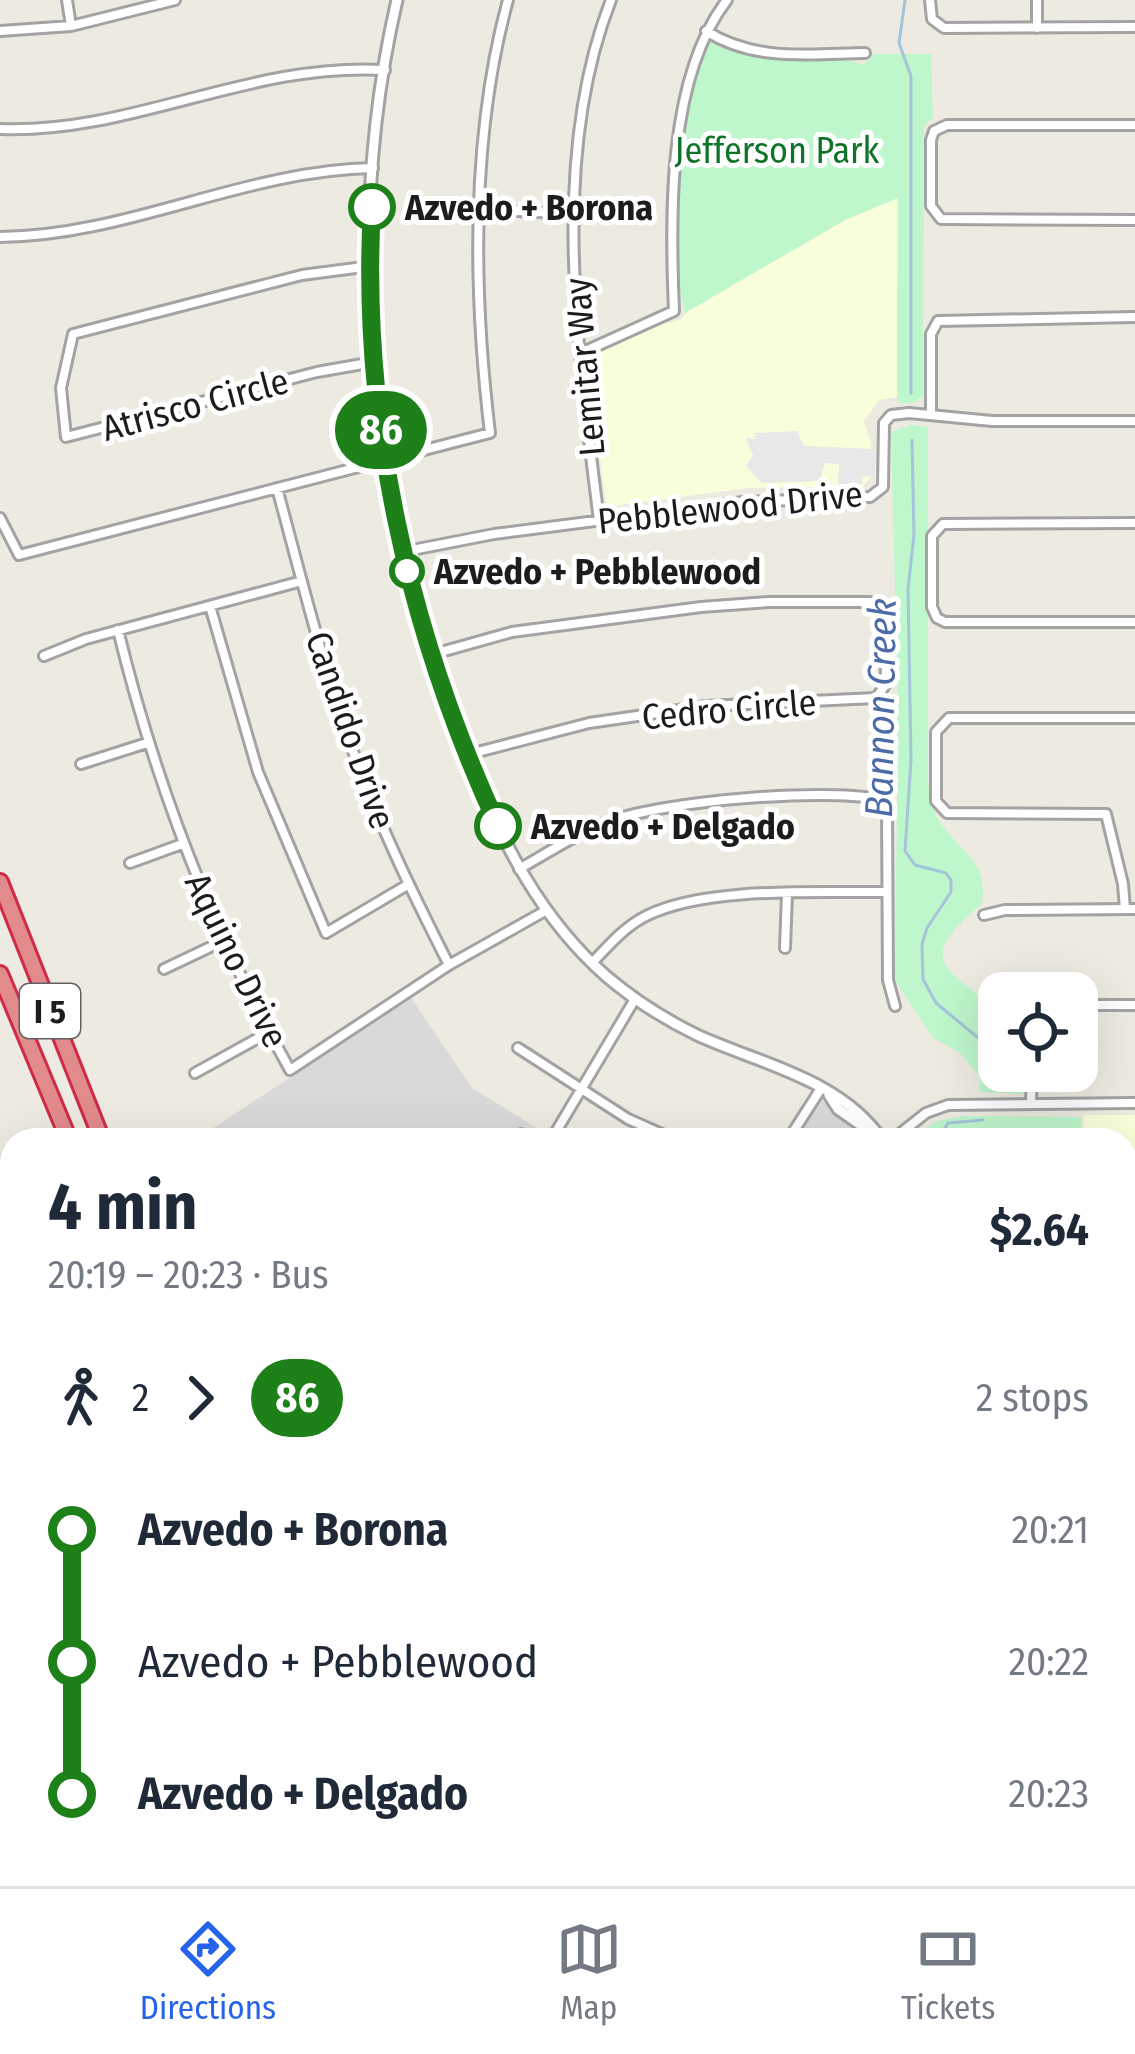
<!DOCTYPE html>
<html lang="en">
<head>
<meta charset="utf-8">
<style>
	:root { --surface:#fff; --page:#f2f2f3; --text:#1f2937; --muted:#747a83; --line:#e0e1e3; --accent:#2563eb }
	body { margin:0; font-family:"Fira Sans Condensed",sans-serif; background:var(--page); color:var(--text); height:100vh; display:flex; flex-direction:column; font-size:45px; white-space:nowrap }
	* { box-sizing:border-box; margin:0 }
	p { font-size:39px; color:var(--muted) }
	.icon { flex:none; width:66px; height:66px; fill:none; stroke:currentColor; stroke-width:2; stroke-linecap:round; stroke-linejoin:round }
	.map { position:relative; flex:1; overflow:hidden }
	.details { position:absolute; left:0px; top:1128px; width:1137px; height:759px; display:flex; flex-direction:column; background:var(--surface); border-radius:36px 36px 0 0; box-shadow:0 12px 48px #0002 }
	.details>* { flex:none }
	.badge { padding:0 24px; border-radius:39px; font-size:42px; line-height:78px }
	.buttons { position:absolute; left:978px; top:972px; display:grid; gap:24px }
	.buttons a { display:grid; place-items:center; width:120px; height:120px; border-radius:24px; background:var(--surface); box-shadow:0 12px 48px #0002; font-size:60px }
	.map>.badge { position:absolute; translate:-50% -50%; box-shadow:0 0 0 6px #fff }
	.legs { display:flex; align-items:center; gap:18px; height:132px; padding:0 48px; font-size:39px }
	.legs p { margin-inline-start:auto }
	.head { display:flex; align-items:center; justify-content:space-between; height:204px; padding:0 48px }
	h1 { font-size:66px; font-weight:700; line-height:90px }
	ul { padding:0 48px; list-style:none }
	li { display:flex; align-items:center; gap:42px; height:132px; font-size:45px }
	li i { display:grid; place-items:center; width:18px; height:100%; margin:0 15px; background:currentColor }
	li i::after { content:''; width:30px; height:30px; margin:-15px; border:9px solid; border-radius:50%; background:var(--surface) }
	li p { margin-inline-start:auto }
	li:first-child i { background:linear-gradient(#0000 50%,currentColor 0) }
	li:last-child i { background:linear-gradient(currentColor 50%,#0000 0) }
	.dock { display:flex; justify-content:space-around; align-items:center; height:168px; border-top:3px solid var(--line); background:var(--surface); font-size:33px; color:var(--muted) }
	.dock a { display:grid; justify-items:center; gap:6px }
	.dock .active { color:var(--accent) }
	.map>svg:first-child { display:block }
	.residential { fill:#dad9d9 }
	.commercial { fill:#eed6d1 }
	.education { fill:#f8feda }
	.construction { fill:#bec1ad }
	.farmland { fill:#e4ebcd }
	.park { fill:#bef7cc }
	.parking { fill:#e8e8e8 }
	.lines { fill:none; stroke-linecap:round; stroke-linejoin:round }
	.stream { stroke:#a3c4d9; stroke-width:3 }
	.minor-casing { stroke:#a3a3a3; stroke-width:14 }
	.tertiary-casing { stroke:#a3a3a3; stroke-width:15 }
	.secondary-casing { stroke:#526d09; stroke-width:16 }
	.motorway-casing { stroke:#cf2a48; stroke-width:20 }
	.minor { stroke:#fff; stroke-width:8 }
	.tertiary { stroke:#fff; stroke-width:9 }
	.secondary { stroke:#e9f6b6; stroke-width:10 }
	.motorway { stroke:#e28b8d; stroke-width:14 }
	.line-1-casing { stroke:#fff; stroke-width:27 }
	.line-1 { stroke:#1e8019; stroke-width:18 }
	.stop-1-dot { fill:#fff; stroke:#1e8019; stroke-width:6 }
	.labels { text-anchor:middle; stroke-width:10; stroke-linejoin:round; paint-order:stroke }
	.shield { fill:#fff; stroke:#606060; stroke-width:3 }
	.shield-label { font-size:33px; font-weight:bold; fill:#1c1c1c }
	.park-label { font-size:36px; fill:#0f7428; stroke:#fff }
	.stop-label { font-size:36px; font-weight:bold; fill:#1c1c1c; stroke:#fff; text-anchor:start }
	.street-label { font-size:36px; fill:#1c1c1c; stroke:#fff }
	.water-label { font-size:39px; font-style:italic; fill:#4c6ba7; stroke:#fff }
</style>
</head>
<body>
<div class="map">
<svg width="1135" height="1886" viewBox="0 0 1135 1886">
	<rect width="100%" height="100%" fill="#edebe1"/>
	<path class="residential" d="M 411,998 L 472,1088 L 556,1140 L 195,1140 Z
		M 822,1100 L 868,1140 L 795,1140 Z"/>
	<path class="commercial" d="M 0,1491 L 6,1498 L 12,1498 L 12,1617 L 0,1617 Z
		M 130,1875 L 307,1875 L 312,1886 L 119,1886 Z
		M 436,1875 L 774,1875 L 770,1886 L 440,1886 Z
		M 799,1875 L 995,1875 L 994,1886 L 794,1886 Z"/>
	<path class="education" d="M 898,197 L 897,397 L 879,400 L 864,421 L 871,443 L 872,476 L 863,486 L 747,488 L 613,506 L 606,502 L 589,379 L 591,356 L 655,326 L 680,320 L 689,310 L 845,220 Z
		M 1084,1115 L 1135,1115 L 1135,1398 L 1125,1382 L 1125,1140 L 1083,1140 Z"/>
	<path class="construction" d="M 1125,1661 L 1135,1661 L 1135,1886 L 994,1886 L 995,1875 L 1125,1875 Z"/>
	<path class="farmland" d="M 0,1620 L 12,1620 L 12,1875 L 122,1875 L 111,1886 L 28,1886 L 0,1870 Z"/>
	<path class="park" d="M 713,43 C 767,66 814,46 863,65 L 874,54 L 931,54 L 933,117 L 924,127 L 923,397 L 914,403 L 897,403 L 898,198 L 845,220 L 685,313 C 683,304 680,295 679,286 C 672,241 683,82 705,45 Z
		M 910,425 L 928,427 L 928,784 C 931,796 933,811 939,821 C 961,854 988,858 982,904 C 913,961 945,967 999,1011 L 999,1071 L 1024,1071 L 1027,1094 L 980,1092 L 980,1077 L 959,1052 L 933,1038 L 895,980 L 898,709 L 891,432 Z
		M 962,1116 L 1082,1117 L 1080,1140 L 910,1140 L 937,1121 Z
		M 1125,1389 L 1135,1404 L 1135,1511 L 1125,1514 Z"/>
	<path class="parking" d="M 797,431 L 804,446 L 874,449 L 874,476 L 862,477 L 862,487 L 838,487 L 839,464 L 825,463 L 819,481 L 762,483 L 746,466 L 753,455 L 746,438 L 756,439 L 754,433 Z
		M 474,1875 L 565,1875 L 565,1886 L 480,1886 Z
		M 651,1875 L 765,1875 L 762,1886 L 661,1886 Z"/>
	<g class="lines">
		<path class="stream" d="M 905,0 L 899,43 L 911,76 L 911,393
			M 912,440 L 914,535 L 908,589 L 911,760 L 905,851 L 915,865 L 946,873 L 951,880 L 951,892 L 927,928 L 922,944 L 923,979 L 936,1003 L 999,1055
			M 1000,1086 L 1005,1071
			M 938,1140 L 948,1123 L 983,1120
			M 1125,1426 L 1135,1424
			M 1125,1501 L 1135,1501"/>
		<g class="minor-casing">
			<path id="minor" d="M 67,0 L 71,26
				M 930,0 L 932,19 L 944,28 L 1135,27
				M 1037,0 L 1037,28
				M 0,31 L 71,26 L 175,0
				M 706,31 C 755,62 809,54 865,53
				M 1135,125 L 947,125 L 934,131 L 931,140 L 931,206 L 941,219 L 1135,220
				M 0,129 C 134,134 248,62 385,70
				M 479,209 L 575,214
				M 0,237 C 128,236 245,170 373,168
				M 371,266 L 302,275 L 73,334 L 61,388 L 66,437 L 317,372 L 374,362
				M 579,354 L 674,311 C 670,216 667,78 727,0
				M 931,414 L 931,334 L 938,321 L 1135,317
				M 277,488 C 301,577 323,667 354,754 C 380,827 414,896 449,965
				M 0,518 L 19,555 L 490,433 C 473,291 470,139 508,0
				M 599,521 C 579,355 548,161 611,0
				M 1135,523 L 943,524 L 932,536 L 932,607 L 937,618 L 945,622 L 1135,622
				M 402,552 L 494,534 L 743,502 L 870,497 L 883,487 L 884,423 L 891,415 L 909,413 L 992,421 L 1135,421
				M 210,606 L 258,772 L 326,933 L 409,884
				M 118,630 C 156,786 212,931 290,1070 L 449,965 L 545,911
				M 430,655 L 512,632 L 701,607 L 769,602 L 870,602 L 885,614 L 886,684 L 876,698 L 706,706 L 589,723 L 466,755
				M 44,656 L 86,639 L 302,581
				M 81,764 L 147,743
				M 130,863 L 182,844
				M 519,869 C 549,852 578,833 610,821 C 666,801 820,788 878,799 L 887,811 L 888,980 L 895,1006
				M 1125,909 L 1123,884 L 1106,814 L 947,813 L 936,801 L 936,732 L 949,718 L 1135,718
				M 984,915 L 1005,910 L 1135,909
				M 785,948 L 787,894
				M 592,963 C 609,945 625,926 648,915 C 708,886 820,893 887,892
				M 164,969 L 223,941
				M 1077,1005 L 1135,1005
				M 518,1048 L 628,1119 L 675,1140
				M 195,1073 L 269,1032
				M 1031,1103 L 1032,1071
				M 521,1134 L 531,1140
				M 551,1140 L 635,999
				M 788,1140 L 820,1090
				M 892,1140 L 926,1113 L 948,1105 L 1135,1103
				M 0,1883 L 6,1886
				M 783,1886 L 788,1875"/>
		</g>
		<g class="tertiary-casing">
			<path id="tertiary" d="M 397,0 C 340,246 372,533 470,764 C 503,843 540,918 606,976 C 633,999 664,1019 697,1035 C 760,1064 841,1079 882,1140
				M 829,1095 L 838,1109 L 878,1137"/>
		</g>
		<g class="secondary-casing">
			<path id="secondary" d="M 0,1368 L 12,1367
				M 1125,1632 L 1135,1632
				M 1125,1652 L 1135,1652"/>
		</g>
		<g class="motorway-casing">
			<path id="motorway" d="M 0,882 L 102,1140
				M 0,974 L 69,1140
				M 0,1268 L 12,1253
				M 0,1322 L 12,1335
				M 0,1408 L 12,1409
				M 368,1875 L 372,1886
				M 403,1875 L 408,1886"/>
		</g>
		<use href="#minor" class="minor"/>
		<use href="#tertiary" class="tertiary"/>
		<use href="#secondary" class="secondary"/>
		<use href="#motorway" class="motorway"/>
	</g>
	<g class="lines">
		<g class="line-1-casing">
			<path id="line-1" d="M 372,207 C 360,420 409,633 498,826"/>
		</g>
		<use href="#line-1" class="line-1"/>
	</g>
	<g class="stop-1-dot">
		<circle cx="372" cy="207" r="21"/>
		<circle cx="407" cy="571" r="15"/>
		<circle cx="498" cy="826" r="21"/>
	</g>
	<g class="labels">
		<rect class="shield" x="20" y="984" width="60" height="54" rx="9"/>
		<g class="shield-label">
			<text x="50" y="1023">I 5</text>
		</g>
		<g class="park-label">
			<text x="777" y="163">Jefferson Park</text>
		</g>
		<g class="stop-label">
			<text x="405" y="220">Azvedo + Borona</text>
			<text x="434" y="584">Azvedo + Pebblewood</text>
			<text x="531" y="839">Azvedo + Delgado</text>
		</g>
		<g class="street-label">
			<text transform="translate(584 367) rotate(-95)" y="13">Lemitar Way</text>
			<text transform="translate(195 404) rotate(-15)" y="13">Atrisco Circle</text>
			<text transform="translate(730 507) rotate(-6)" y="13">Pebblewood Drive</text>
			<text transform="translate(729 709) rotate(-5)" y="13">Cedro Circle</text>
			<text transform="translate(351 730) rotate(71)" y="13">Candido Drive</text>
			<text transform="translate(237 960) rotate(64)" y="13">Aquino Drive</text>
		</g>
		<g class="water-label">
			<text transform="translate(880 708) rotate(-89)" y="14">Bannon Creek</text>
		</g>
	</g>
</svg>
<div class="buttons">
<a><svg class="icon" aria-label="locate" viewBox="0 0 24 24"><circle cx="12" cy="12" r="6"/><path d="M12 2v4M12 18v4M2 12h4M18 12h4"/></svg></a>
</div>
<b class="badge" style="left:381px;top:430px;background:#1e8019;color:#fff">86</b>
<section class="details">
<div class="head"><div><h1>4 min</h1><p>20:19 – 20:23 · Bus</p></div><b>$2.64</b></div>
<div class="legs"><svg class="icon" aria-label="walk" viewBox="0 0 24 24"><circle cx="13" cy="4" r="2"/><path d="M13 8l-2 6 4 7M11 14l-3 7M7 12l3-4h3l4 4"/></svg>2<svg class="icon" aria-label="forward" viewBox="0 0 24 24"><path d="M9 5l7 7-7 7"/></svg><b class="badge" style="background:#1e8019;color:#fff">86</b><p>2 stops</p></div>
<ul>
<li><i style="color:#1e8019"></i><b>Azvedo + Borona</b><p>20:21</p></li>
<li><i style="color:#1e8019"></i><span>Azvedo + Pebblewood</span><p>20:22</p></li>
<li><i style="color:#1e8019"></i><b>Azvedo + Delgado</b><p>20:23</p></li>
</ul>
</section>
</div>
<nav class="dock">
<a class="active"><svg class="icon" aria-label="directions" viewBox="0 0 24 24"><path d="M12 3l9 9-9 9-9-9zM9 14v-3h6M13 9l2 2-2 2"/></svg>Directions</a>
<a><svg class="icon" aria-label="map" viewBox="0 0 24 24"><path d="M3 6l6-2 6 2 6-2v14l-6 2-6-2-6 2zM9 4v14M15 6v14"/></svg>Map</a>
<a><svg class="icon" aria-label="tickets" viewBox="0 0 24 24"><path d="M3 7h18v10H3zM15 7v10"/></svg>Tickets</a>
</nav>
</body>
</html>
